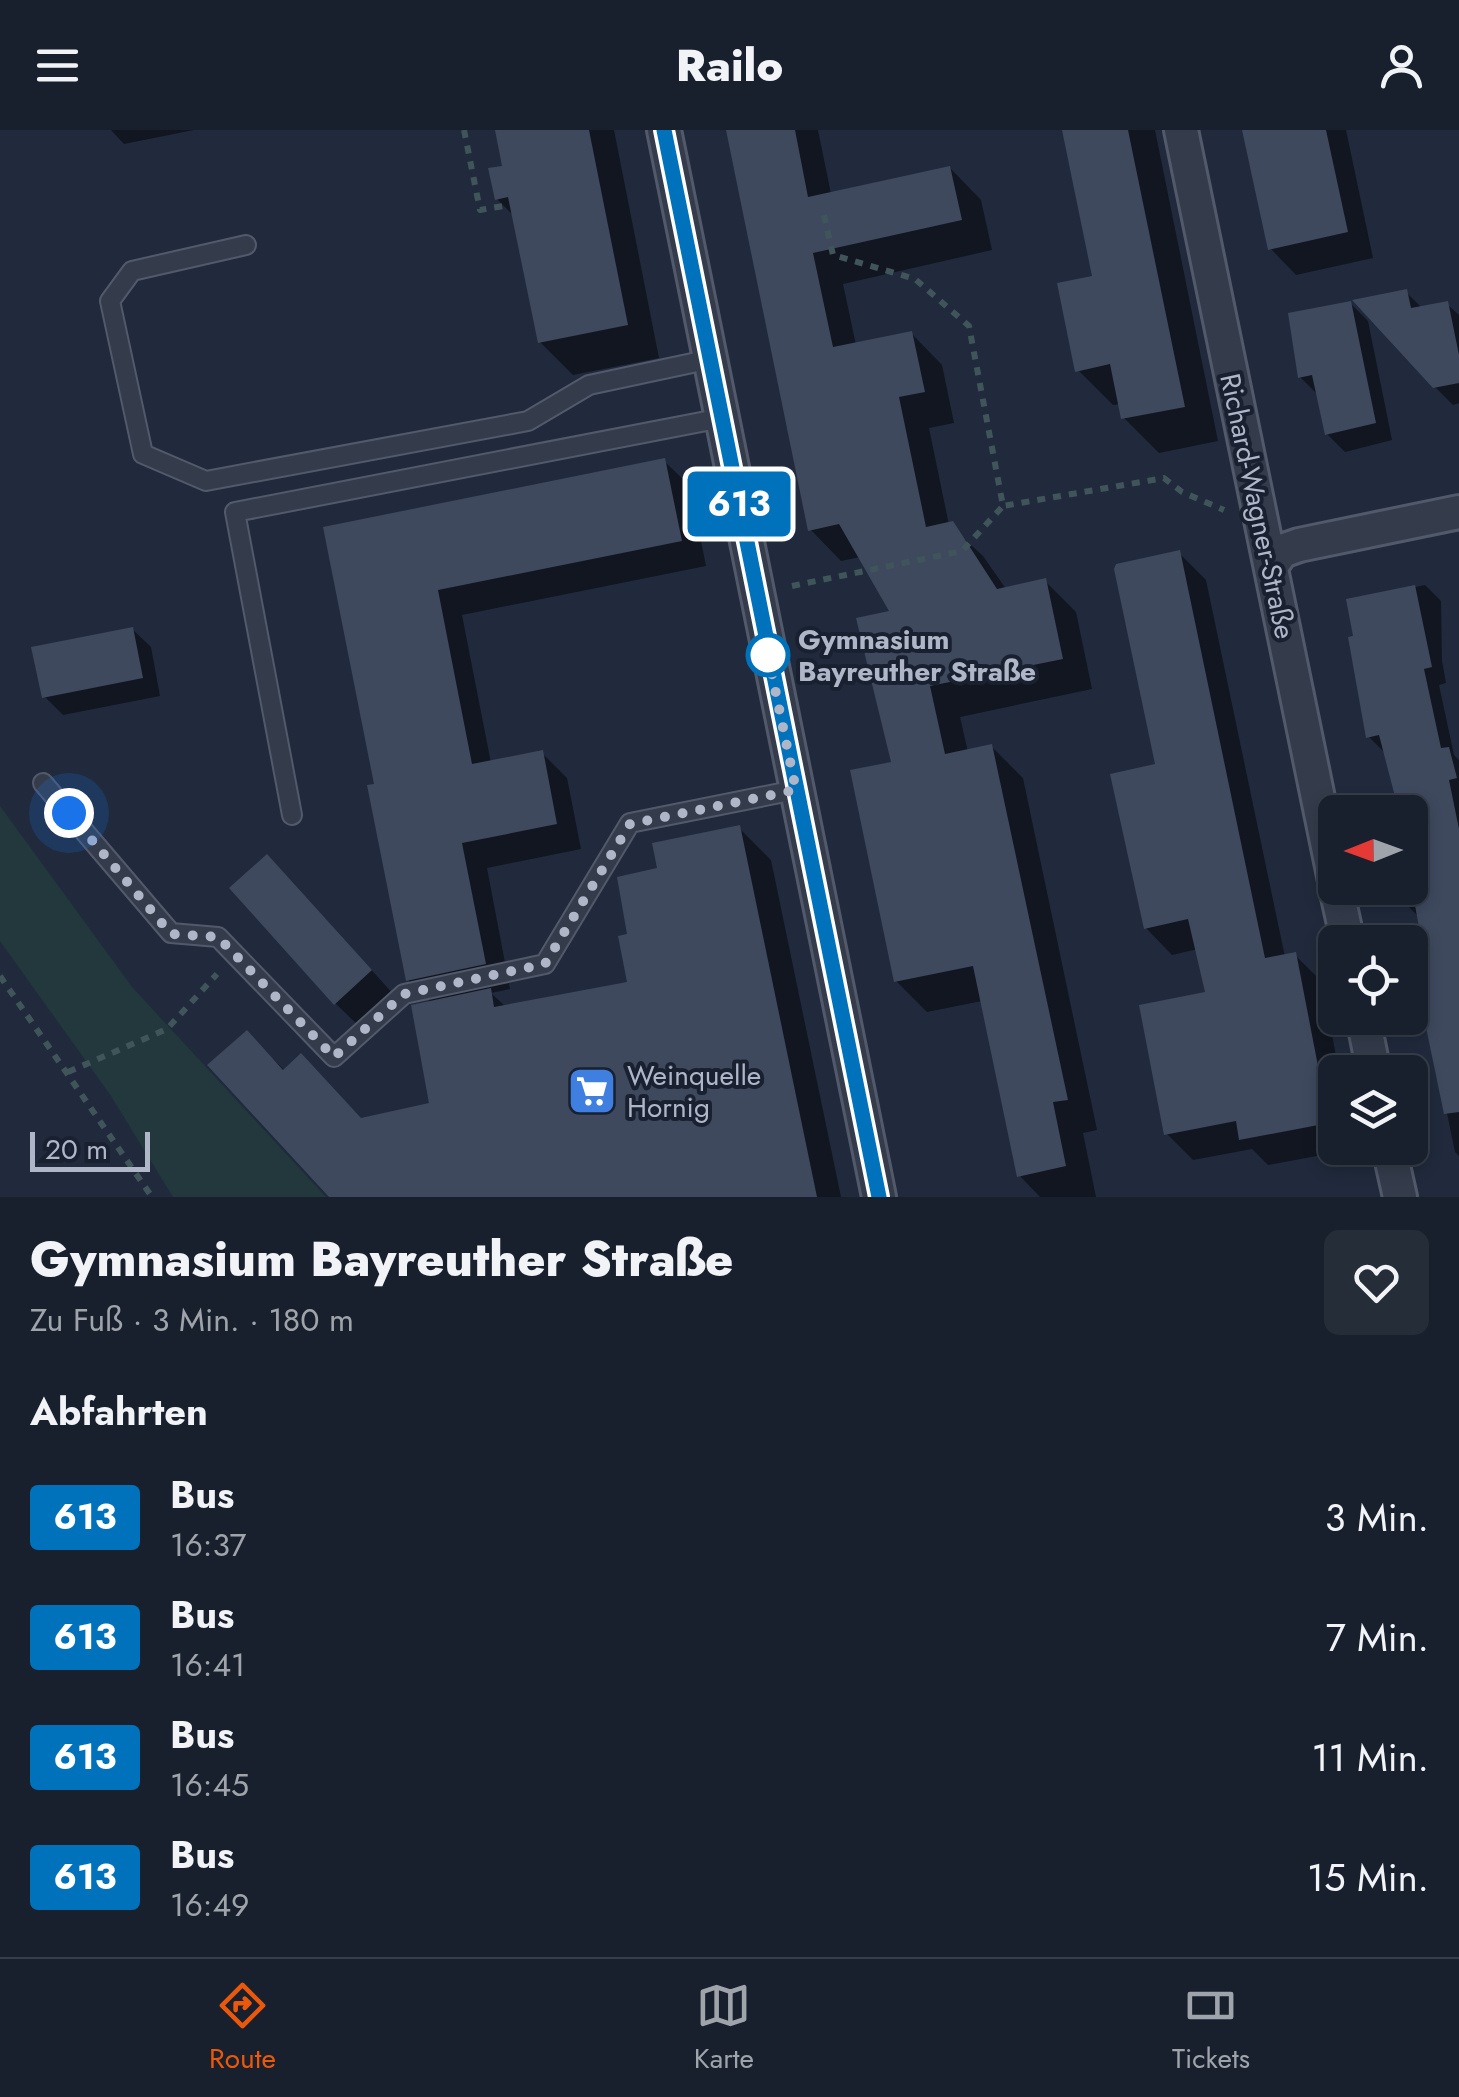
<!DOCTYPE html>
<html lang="de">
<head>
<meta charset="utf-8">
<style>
	:root { --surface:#18202d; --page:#252d39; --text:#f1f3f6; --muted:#9fa3aa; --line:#363e49; --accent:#ea580c }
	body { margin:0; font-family:Jost,sans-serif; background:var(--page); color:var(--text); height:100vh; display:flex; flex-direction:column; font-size:38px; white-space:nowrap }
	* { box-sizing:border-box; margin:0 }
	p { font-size:32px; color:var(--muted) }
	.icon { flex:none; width:55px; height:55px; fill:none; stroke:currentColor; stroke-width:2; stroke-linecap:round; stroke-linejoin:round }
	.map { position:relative; height:1067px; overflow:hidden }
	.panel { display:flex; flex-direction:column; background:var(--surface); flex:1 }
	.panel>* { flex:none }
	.badge { padding:0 20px; border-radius:8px; font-size:35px; line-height:65px }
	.needle { width:65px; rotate:269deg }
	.tools { position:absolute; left:1318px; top:665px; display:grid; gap:20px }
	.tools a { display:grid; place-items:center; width:110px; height:110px; border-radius:15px; background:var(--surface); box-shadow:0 5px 15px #0003,0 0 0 2px var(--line); font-size:50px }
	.scale { position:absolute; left:30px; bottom:25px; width:120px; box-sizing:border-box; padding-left:10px; border:5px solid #afb6c8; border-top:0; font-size:28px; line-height:35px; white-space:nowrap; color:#afb6c8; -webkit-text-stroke:8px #192130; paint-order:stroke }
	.you { position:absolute; width:50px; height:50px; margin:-25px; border:8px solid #fff; border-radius:50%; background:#1a73e8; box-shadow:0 0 0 15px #1a73e833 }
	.map>.badge { position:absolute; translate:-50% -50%; box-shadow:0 0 0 5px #fff }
	h2 { padding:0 30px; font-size:38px; line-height:90px }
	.round { display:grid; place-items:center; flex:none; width:105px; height:105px; border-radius:15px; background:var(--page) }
	.headline { display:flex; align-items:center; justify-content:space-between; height:170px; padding:0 30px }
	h1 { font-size:48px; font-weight:800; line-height:75px }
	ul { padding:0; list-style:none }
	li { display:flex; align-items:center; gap:30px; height:120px; padding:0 30px }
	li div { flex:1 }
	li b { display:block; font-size:38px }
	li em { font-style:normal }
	li .badge { min-width:110px; font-weight:700; text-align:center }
	header { display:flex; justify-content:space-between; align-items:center; height:130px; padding:0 30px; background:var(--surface); font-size:45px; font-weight:800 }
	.menu { display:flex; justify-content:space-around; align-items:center; height:140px; border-top:2px solid var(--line); background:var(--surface); font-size:28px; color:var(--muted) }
	.menu a { display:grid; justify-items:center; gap:5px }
	.menu .active { color:var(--accent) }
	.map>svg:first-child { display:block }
	.green { fill:#22383d }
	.shadow { fill:#0007 }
	.building { fill:#3e495e }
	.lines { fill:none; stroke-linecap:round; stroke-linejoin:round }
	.service-casing { stroke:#52596a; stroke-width:22 }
	.minor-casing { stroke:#52596a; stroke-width:38 }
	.path { stroke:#40555a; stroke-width:6; stroke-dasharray:8 8; stroke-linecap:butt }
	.service { stroke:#343c4c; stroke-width:18 }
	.minor { stroke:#343c4c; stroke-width:32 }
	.line-casing { stroke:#fff; stroke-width:22 }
	.line { stroke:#0072bc; stroke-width:15 }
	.walk { stroke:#afb6c8; stroke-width:10; stroke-dasharray:0 18 }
	.stop-dot { fill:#fff; stroke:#0072bc; stroke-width:5 }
	.labels { text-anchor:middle; stroke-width:8; stroke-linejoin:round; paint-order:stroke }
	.street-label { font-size:28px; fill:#afb6c8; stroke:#192130 }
	.stop-label { font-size:28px; font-weight:bold; fill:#afb6c8; stroke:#192130; text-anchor:start }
	.poi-label { font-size:28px; fill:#afb6c8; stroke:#192130; text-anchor:start }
</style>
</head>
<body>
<header><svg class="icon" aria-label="menu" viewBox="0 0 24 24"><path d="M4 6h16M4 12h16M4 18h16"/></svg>Railo<svg class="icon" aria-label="person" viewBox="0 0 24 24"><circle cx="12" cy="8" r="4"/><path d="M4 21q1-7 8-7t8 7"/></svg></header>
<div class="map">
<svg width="1459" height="1067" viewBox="0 0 1459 1067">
	<rect width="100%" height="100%" fill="#202a3c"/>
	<path class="green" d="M 0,676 L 132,857 L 326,1067 L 173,1067 L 111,966 L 0,811 Z"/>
	<path class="shadow" d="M 111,0 L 194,0 L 124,14 Z
		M 497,0 L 614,0 L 659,228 L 573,245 L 540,212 L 514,86 L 497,69 L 505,38 Z
		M 728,0 L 818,0 L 831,64 L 950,38 L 981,70 L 992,120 L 843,154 L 856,215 L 911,203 L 942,235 L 954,293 L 929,298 L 949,395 L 983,426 L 1006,459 L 1045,451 L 1076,482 L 1092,559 L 960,587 L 968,622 L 992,617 L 1023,648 L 1097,1000 L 1083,1003 L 1096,1067 L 1040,1067 L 1019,1045 L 982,871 L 927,882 L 896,851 L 892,483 L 860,427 L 841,431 L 810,399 Z
		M 1064,0 L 1155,0 L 1218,311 L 1159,323 L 1124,288 L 1121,274 L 1113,275 L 1078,240 L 1095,148 Z
		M 1244,0 L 1346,0 L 1373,128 L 1296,145 L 1270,118 Z
		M 1406,162 L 1422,178 L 1447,174 L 1459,185 L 1459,273 L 1453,275 L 1434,256 Z
		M 1350,173 L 1368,191 L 1392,310 L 1345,322 L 1327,304 L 1319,266 L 1300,247 Z
		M 664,331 L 690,356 L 706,436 L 462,485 L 491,633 L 542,623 L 567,648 L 581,719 L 487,738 L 510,859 L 491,863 L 506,877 L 630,854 L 629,806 L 660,740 L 739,698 L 771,730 L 841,1067 L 333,1067 L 247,903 L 285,941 L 362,990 L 432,975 L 432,873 L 408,850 L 377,656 L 326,399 Z
		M 1179,423 L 1206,450 L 1285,827 L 1295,825 L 1322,852 L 1339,942 L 1335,942 L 1335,1018 L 1354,1019 L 1268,1035 L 1252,1019 L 1193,1030 L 1167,1004 L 1208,864 L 1198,819 L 1172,825 L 1146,798 Z
		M 1425,455 L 1441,471 L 1442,531 L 1446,553 L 1439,555 L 1454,625 L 1459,630 L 1459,1026 L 1455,1022 L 1425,877 L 1420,872 L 1429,838 L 1419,787 L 1404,772 L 1401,758 L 1410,758 L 1410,682 L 1400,682 L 1386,624 L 1369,607 L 1349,471 Z
		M 132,499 L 151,517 L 160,566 L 63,585 L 45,567 Z
		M 293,754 L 397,868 L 362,899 L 335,873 Z"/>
	<path class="building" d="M 495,0 L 589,0 L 628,195 L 538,213 L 508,67 L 495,70 L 488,38 L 502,36 Z
		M 726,0 L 795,0 L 808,67 L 950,36 L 962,90 L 813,123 L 833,217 L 912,201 L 925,262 L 899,267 L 926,397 L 953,391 L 997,459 L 1046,448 L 1063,529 L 930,556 L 945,624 L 992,614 L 1068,970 L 1053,972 L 1066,1036 L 1017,1047 L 973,836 L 894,852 L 850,640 L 891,632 L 856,488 L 889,481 L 839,394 L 808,401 Z
		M 1062,0 L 1128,0 L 1185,277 L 1121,289 L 1110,234 L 1075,242 L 1057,153 L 1092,146 Z
		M 1242,0 L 1326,0 L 1348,102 L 1268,120 Z
		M 1407,159 L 1411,178 L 1448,171 L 1459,225 L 1459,253 L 1433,258 L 1352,170 Z
		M 1351,171 L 1376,293 L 1325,305 L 1312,245 L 1298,248 L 1288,183 Z
		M 665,328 L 682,411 L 438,460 L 472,634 L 543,620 L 557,694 L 462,713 L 486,834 L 406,851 L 367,655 L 374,654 L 323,397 Z
		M 1180,420 L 1265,828 L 1296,822 L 1329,993 L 1239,1010 L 1236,991 L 1164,1005 L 1139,875 L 1205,862 L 1188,789 L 1144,799 L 1110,644 L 1155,634 L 1114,439 L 1116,434 Z
		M 1415,455 L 1432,537 L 1424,539 L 1441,618 L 1449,617 L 1457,648 L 1449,650 L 1459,699 L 1459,982 L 1444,984 L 1421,873 L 1417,874 L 1410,840 L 1426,836 L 1414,770 L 1410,771 L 1410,682 L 1399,682 L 1379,605 L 1366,608 L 1348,507 L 1353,506 L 1346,469 Z
		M 133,497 L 143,548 L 42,568 L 31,517 Z
		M 740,695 L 817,1067 L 329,1067 L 207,935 L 247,900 L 283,940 L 301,923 L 361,988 L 429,973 L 411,875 L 491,858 L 494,877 L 627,852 L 618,806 L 627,804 L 617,747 L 657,738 L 652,713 Z
		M 267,724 L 372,840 L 334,875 L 229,758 Z"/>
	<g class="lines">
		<g class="service-casing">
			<path id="service" d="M 246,115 L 132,141 L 110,171 L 143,324 L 206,351 L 528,291 L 589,255 L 711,229
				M 43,653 L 171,803 L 218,807 L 334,927 L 404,864 L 545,834 L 630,693 L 795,660
				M 292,685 L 235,382 L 722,288"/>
		</g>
		<g class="minor-casing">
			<path id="minor" d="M 664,0 L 879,1067
				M 1181,0 L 1335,751
				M 1271,436 L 1282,421 L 1299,415 L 1459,382
				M 1336,758 L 1348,812
				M 1363,888 L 1374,942
				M 1389,1018 L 1400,1067"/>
		</g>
		<path class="path" d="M 464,0 L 480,80 L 509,75
			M 824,85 L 833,125 L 915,149 L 969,196 L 1003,376 L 1164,348 L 1182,362 L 1224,380
			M 792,456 L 962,421 L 1003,376
			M 0,846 L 152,1067
			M 68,942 L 167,899 L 217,844"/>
		<use href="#service" class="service"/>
		<use href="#minor" class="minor"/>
	</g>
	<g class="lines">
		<g class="line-casing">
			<path id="line" d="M 664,0 L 879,1067"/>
		</g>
		<use href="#line" class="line"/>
		<path class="walk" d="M 69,683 L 171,804 L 218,807 L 334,927 L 404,864 L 545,834 L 630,694 L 796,660 L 768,525"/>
	</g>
	<defs>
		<g id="supermarket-square" transform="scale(2.5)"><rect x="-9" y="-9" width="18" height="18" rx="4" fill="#3f7fe0" stroke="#192130"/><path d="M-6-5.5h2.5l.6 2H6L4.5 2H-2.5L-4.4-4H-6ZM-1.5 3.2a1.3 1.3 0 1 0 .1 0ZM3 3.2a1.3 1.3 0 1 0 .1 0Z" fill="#fff"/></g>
	</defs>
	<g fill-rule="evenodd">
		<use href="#supermarket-square" x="592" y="961"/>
	</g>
	<circle class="stop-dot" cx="768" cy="525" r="20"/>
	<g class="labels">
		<g class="street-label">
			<text transform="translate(1258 376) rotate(78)" y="10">Richard-Wagner-Straße</text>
		</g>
		<g class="stop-label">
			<text x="798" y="519">Gymnasium<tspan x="798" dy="32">Bayreuther Straße</tspan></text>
		</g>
		<g class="poi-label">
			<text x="627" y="955">Weinquelle<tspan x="627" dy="32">Hornig</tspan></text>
		</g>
	</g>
</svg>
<div class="tools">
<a><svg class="needle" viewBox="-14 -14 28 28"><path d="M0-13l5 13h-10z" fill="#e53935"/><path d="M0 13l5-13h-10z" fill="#9fa3aa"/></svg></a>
<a><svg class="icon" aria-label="locate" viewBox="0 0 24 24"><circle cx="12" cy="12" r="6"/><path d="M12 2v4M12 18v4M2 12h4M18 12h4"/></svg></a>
<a><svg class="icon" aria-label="layers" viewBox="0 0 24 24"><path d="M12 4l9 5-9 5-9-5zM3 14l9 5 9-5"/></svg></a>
</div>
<div class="scale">20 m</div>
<div class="you" style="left:69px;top:683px"></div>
<b class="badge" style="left:739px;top:374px;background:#0072bc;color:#fff">613</b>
</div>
<section class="panel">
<div class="headline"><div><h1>Gymnasium Bayreuther Straße</h1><p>Zu Fuß · 3 Min. · 180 m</p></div><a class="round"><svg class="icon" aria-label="heart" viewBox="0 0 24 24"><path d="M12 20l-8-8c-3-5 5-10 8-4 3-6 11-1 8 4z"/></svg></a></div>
<h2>Abfahrten</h2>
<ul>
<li><span class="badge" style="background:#0072bc;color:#fff">613</span><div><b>Bus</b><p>16:37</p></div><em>3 Min.</em></li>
<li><span class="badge" style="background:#0072bc;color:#fff">613</span><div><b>Bus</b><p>16:41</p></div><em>7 Min.</em></li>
<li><span class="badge" style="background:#0072bc;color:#fff">613</span><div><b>Bus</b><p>16:45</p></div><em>11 Min.</em></li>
<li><span class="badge" style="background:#0072bc;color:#fff">613</span><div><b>Bus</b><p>16:49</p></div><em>15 Min.</em></li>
</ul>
</section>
<nav class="menu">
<a class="active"><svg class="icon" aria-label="directions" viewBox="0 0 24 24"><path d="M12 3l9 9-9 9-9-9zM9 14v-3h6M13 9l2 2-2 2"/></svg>Route</a>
<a><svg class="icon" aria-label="map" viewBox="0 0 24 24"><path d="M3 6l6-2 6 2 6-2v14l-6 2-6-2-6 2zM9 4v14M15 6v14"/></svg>Karte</a>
<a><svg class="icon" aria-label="tickets" viewBox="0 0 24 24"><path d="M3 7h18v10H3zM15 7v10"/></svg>Tickets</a>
</nav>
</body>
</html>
